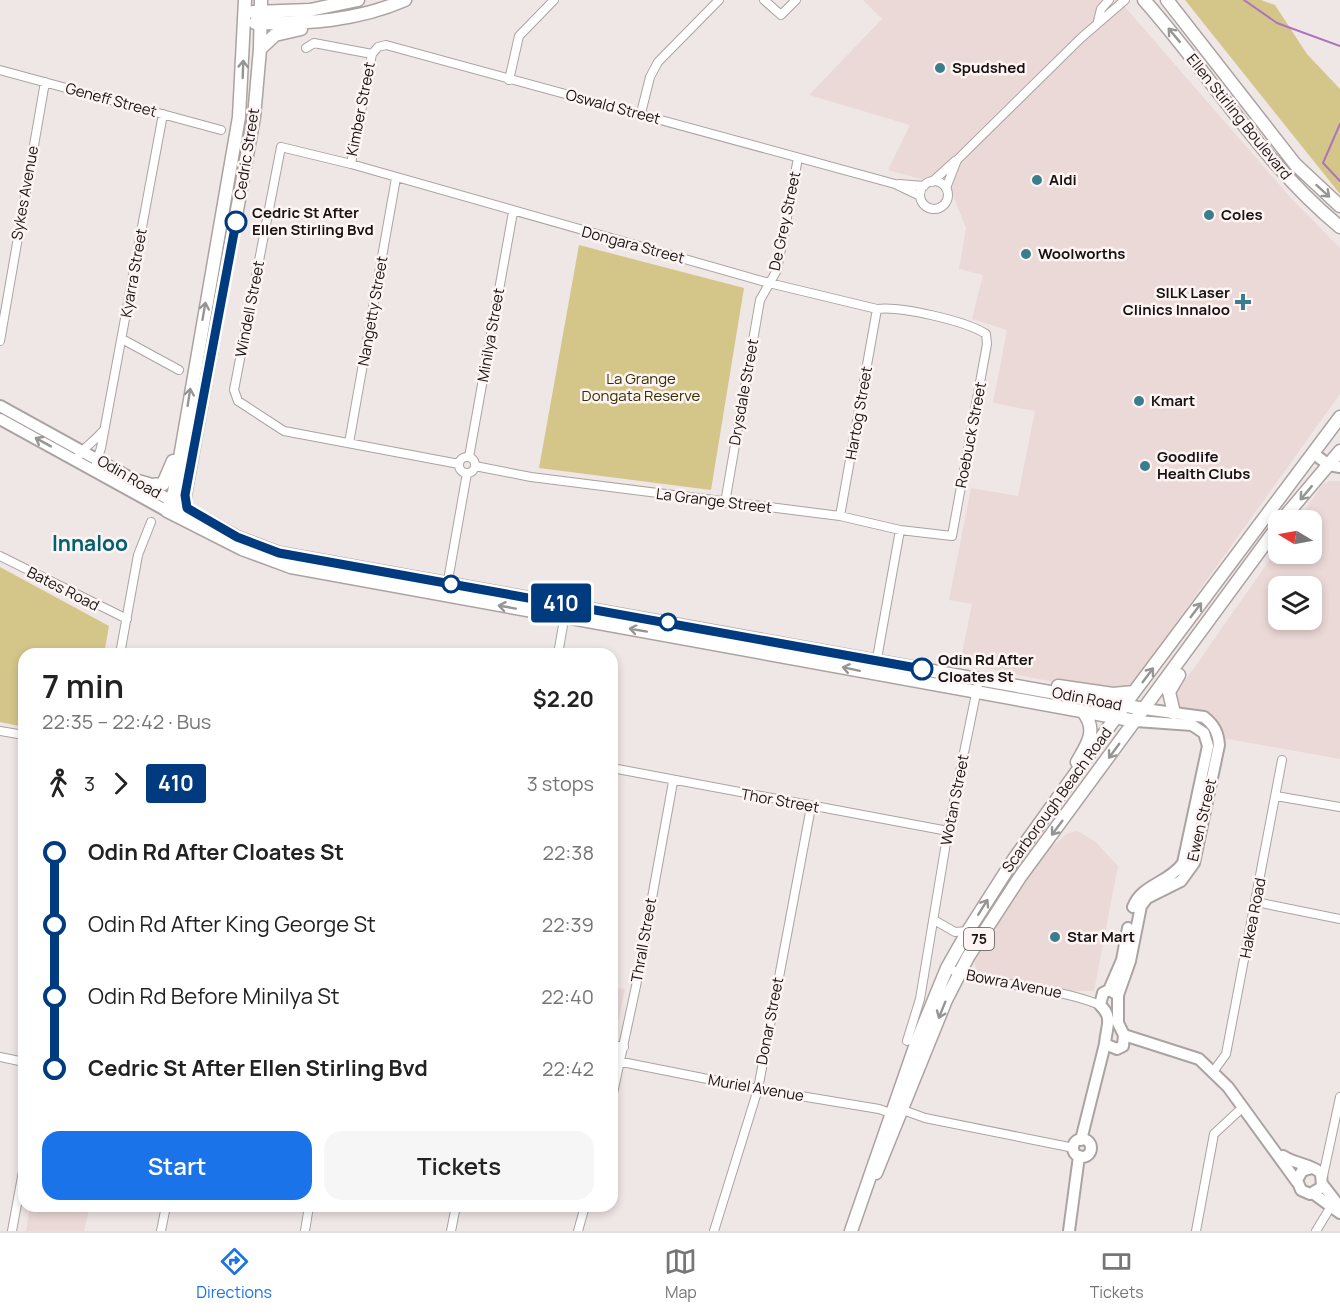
<!DOCTYPE html>
<html lang="en">
<head>
<meta charset="utf-8">
<style>
	:root { --surface:#fff; --page:#f6f6f6; --text:#222; --muted:#767676; --line:#e0e0e0; --accent:#1a73e8 }
	body { margin:0; font-family:Manrope,sans-serif; background:var(--page); color:var(--text); height:100vh; display:flex; flex-direction:column; font-size:22px; white-space:nowrap }
	* { box-sizing:border-box; margin:0 }
	p { font-size:20px; color:var(--muted) }
	.icon { flex:none; width:33px; height:33px; fill:none; stroke:currentColor; stroke-width:2; stroke-linecap:round; stroke-linejoin:round }
	.map { position:relative; flex:1; overflow:hidden }
	.side { position:absolute; left:18px; top:648px; width:600px; height:564px; display:flex; flex-direction:column; background:var(--surface); border-radius:18px; box-shadow:0 3px 9px #0003 }
	.side>* { flex:none }
	.badge { padding:0 12px; border-radius:4px; font-size:21px; line-height:39px }
	.needle { width:39px; rotate:280deg }
	.controls { position:absolute; left:1268px; top:510px; display:grid; gap:12px }
	.controls a { display:grid; place-items:center; width:54px; height:54px; border-radius:12px; background:var(--surface); box-shadow:0 3px 9px #0003; font-size:30px }
	.map>.badge { position:absolute; translate:-50% -50%; box-shadow:0 0 0 3px #fff }
	.legs { display:flex; align-items:center; gap:9px; height:66px; padding:0 24px; font-size:20px }
	.legs p { margin-inline-start:auto }
	.head { display:flex; align-items:center; justify-content:space-between; height:102px; padding:0 24px }
	h1 { font-size:33px; font-weight:600; line-height:45px }
	.cta { display:flex; gap:12px; margin-top:auto; padding:12px 24px }
	.cta a { flex:1; height:69px; border-radius:18px; background:var(--accent); color:#fff; font-size:24px; font-weight:600; line-height:69px; text-align:center }
	.cta a+a { background:var(--page); color:var(--text) }
	ul { padding:0 24px; list-style:none }
	li { display:flex; align-items:center; gap:21px; height:72px; font-size:22px }
	li i { display:grid; place-items:center; width:9px; height:100%; margin:0 8px; background:currentColor }
	li i::after { content:''; width:15px; height:15px; margin:-8px; border:4px solid; border-radius:50%; background:var(--surface) }
	li p { margin-inline-start:auto }
	li:first-child i { background:linear-gradient(#0000 50%,currentColor 0) }
	li:last-child i { background:linear-gradient(currentColor 50%,#0000 0) }
	.tab-bar { display:flex; justify-content:space-around; align-items:center; height:84px; border-top:2px solid var(--line); background:var(--surface); font-size:16px; color:var(--muted) }
	.tab-bar a { display:grid; justify-items:center; gap:3px }
	.tab-bar .on { color:var(--accent) }
	.map>svg:first-child { display:block }
	.built { fill:#ebd9d7; fill-rule:evenodd }
	.green { fill:#d4c689 }
	.lines { fill:none; stroke-linecap:round; stroke-linejoin:round }
	.stream { stroke:#ad73be; stroke-width:2 }
	.street-casing { stroke:#aba3a2; stroke-width:10 }
	.secondary-casing { stroke:#aba3a2; stroke-width:14 }
	.primary-casing { stroke:#aba3a2; stroke-width:15 }
	.street { stroke:#fff; stroke-width:8 }
	.secondary { stroke:#fff; stroke-width:10 }
	.primary { stroke:#fff; stroke-width:12 }
	.oneway { stroke:#969594 }
	.line-1-casing { stroke:#fff; stroke-width:14 }
	.line-1 { stroke:#003b80; stroke-width:9 }
	.poi-dot { fill:#3a7e8d; stroke:#fdf4f3; stroke-width:2 }
	.stop-1-dot { fill:#fff; stroke:#003b80; stroke-width:3 }
	.labels { text-anchor:middle; stroke-width:5; stroke-linejoin:round; paint-order:stroke }
	.shield { fill:#fdf4f3; stroke:#5b5656; stroke-width:1.5 }
	.shield-label { font-size:14px; font-weight:bold; fill:#161312 }
	.poi-label { font-size:15px; font-weight:bold; fill:#161312; stroke:#fdf4f3; text-anchor:start }
	.street-label { font-size:15px; fill:#161312; stroke:#fdf4f3 }
	.stop-label { font-size:15px; font-weight:bold; fill:#161312; stroke:#fdf4f3; text-anchor:start }
	.park-label { font-size:15px; fill:#382f01; stroke:#fdf4f3 }
	.district-label { font-size:21px; font-weight:bold; fill:#006171; stroke:#fdf4f3 }
</style>
</head>
<body>
<div class="map">
<svg width="1340" height="1231" viewBox="0 0 1340 1231">
	<rect width="100%" height="100%" fill="#efe7e6"/>
	<path class="built" d="M 863,0 L 1119,0 L 1291,198 L 1340,248 L 1340,394 L 1128,690 L 1102,692 L 960,663 L 972,604 L 949,600 L 971,488 L 1018,496 L 1035,411 L 993,403 L 1007,330 L 972,319 L 983,275 L 959,269 L 966,228 L 950,187 L 888,170 L 910,125 L 809,95 L 882,19 Z
		M 1329,481 L 1340,481 L 1340,759 L 1205,735 L 1210,714 L 1178,708 L 1174,700 L 1177,692 L 1278,548 L 1278,554 L 1311,554 L 1311,520 L 1298,520 L 1322,485 ZM 1278,586 L 1311,586 L 1311,620 L 1278,620 Z
		M 1077,831 L 1095,841 L 1118,866 L 1094,991 L 1071,991 L 978,973 L 973,959 L 1008,906 L 1051,847 L 1068,833 Z
		M 612,987 L 625,989 L 615,1035 L 612,1034 Z
		M 30,1206 L 90,1206 L 84,1231 L 26,1231 Z"/>
	<path class="green" d="M 1185,0 L 1261,0 L 1275,5 L 1307,54 L 1340,89 L 1340,194 Z
		M 579,245 L 744,288 L 711,490 L 539,468 Z
		M 0,567 L 109,626 L 104,654 L 24,654 L 24,727 L 0,722 Z"/>
	<g class="lines">
		<path class="stream" d="M 1244,0 L 1277,23 L 1340,46
			M 1340,124 L 1323,163 L 1340,181"/>
		<g class="street-casing">
			<path id="street" d="M 764,0 L 781,15 L 796,0
				M 1098,21 L 1101,9 L 1109,0
				M 306,48 L 314,43 L 372,54 L 378,47 L 386,45 L 895,184 L 920,196
				M 0,70 L 221,130
				M 509,80 L 519,36 L 554,0
				M 641,113 L 650,77 L 658,62 L 719,0
				M 351,164 L 372,54
				M920 195a14 14 0 1 1 28 0a14 14 0 1 1-28 0Z
				M 932,182 L 955,161
				M 899,184 L 924,186
				M 946,188 L 957,160 L 1081,38 L 1125,0
				M 122,339 L 179,370
				M 0,341 L 45,82
				M 349,443 L 396,178
				M459 465a8 8 0 1 1 16 0a8 8 0 1 1-16 0Z
				M 469,457 L 513,212
				M 76,460 C 82,448 93,443 102,432
				M 96,463 L 101,448 L 163,114
				M 459,464 L 284,431 L 238,401 L 234,390 L 281,147 L 351,164 L 769,283 L 877,309 C 901,306 966,321 986,334 L 987,344 L 952,536 L 900,530 L 840,516 L 531,477 L 475,466
				M 725,503 L 760,300 L 777,270 L 798,158
				M 840,516 L 877,309
				M 0,556 L 127,619
				M 447,586 L 467,473
				M 120,654 L 138,555 L 151,522
				M 558,654 L 565,614
				M 876,664 L 900,530
				M 0,731 L 24,735
				M 612,768 L 948,831
				M 1276,796 L 1340,807
				M 1256,902 L 1340,919
				M 934,920 L 955,932 L 968,931
				M 947,968 C 995,988 1051,985 1100,1005
				M 907,1041 L 920,999 L 948,831 L 979,679
				M 612,1045 L 624,1047
				M 0,1057 L 24,1062
				M 612,1060 L 758,1089 L 879,1109 L 896,1115
				M 1213,1072 L 1226,1054 L 1282,760
				M 612,1098 L 636,986 L 673,782
				M 903,1110 L 925,1118 L 1074,1148
				M 1323,1176 L 1340,1097
				M 12,1231 L 24,1166
				M 161,1231 L 166,1206
				M 305,1231 L 309,1206
				M 451,1231 L 456,1206
				M 578,1231 L 585,1206
				M 714,1231 L 758,1089 L 811,807
				M 1196,1231 L 1214,1134 L 1243,1107
				M 1316,1231 L 1330,1208"/>
		</g>
		<g class="secondary-casing">
			<path id="secondary" d="M 0,406 L 172,501
				M 0,419 L 167,511
				M 1314,454 L 1329,465 L 1340,467
				M 1133,907 C 1142,884 1169,883 1183,863 L 1208,746 L 1204,733 L 1192,725 L 1136,721
				M 1109,990 L 1122,960 L 1128,928
				M 1109,990 L 1118,995 L 1118,1023 L 1124,1035 L 1123,1046 L 1117,1049 L 1105,1044 C 1106,1027 1114,1018 1100,1005 L 1103,993 Z
				M 1118,995 L 1130,961 L 1141,906 L 1147,898 L 1181,881 L 1194,863 L 1219,745 C 1218,732 1214,725 1204,717 L 1144,709
				M 1124,1035 L 1199,1059 L 1228,1087 L 1297,1182
				M1073 1148a9 9 0 1 1 18 0a9 9 0 1 1-18 0Z
				M 1081,1140 L 1105,1044
				M 1283,1156 C 1295,1164 1311,1164 1321,1173 L 1322,1187 L 1310,1194 L 1301,1190 L 1297,1180 L 1302,1171 L 1311,1168
				M 1323,1185 L 1340,1207
				M 1314,1194 L 1340,1213
				M 1069,1231 L 1079,1156"/>
		</g>
		<g class="primary-casing">
			<path id="primary" d="M 245,0 L 239,117 L 174,492 L 167,511 L 242,549 L 291,567 L 1136,721
				M 1144,0 C 1211,75 1262,163 1340,227
				M 1167,0 L 1295,164 L 1340,206
				M 253,12 L 310,10 L 358,0
				M 255,23 C 307,24 357,21 405,0
				M 260,49 L 275,35 L 301,29
				M 138,481 L 152,485 L 163,484 L 173,461
				M 172,501 L 237,537 L 279,553 L 1144,709
				M 185,512 L 185,495 L 254,117 L 260,49 L 261,0
				M 1282,520 L 1340,451
				M 1058,686 L 1113,694 L 1134,692
				M 1174,713 L 1169,692 L 1179,675
				M 1077,762 C 1087,745 1098,730 1083,712
				M 876,1173 L 946,1000 L 968,957 L 1020,877 L 1278,526
				M 851,1231 L 917,1041 L 947,968 L 968,931 L 1014,859 L 1134,692 L 1340,417"/>
		</g>
		<use href="#street" class="street"/>
		<use href="#secondary" class="secondary"/>
		<use href="#primary" class="primary"/>
	</g>
	<defs><path id="oneway-shaft" d="M-6 0H5M1.5-3L5.5 0L1.5 3" fill="none" stroke-width="1.6" stroke-linecap="round" stroke-linejoin="round" transform="scale(1.5)"/></defs>
	<g class="oneway">
		<use href="#oneway-shaft" transform="translate(1174 35) rotate(-130)"/>
		<use href="#oneway-shaft" transform="translate(243 69) rotate(-88)"/>
		<use href="#oneway-shaft" transform="translate(1323 191) rotate(42)"/>
		<use href="#oneway-shaft" transform="translate(204 311) rotate(-80)"/>
		<use href="#oneway-shaft" transform="translate(189 397) rotate(-81)"/>
		<use href="#oneway-shaft" transform="translate(43 442) rotate(-151)"/>
		<use href="#oneway-shaft" transform="translate(1306 493) rotate(130)"/>
		<use href="#oneway-shaft" transform="translate(507 607) rotate(-170)"/>
		<use href="#oneway-shaft" transform="translate(1196 610) rotate(-53)"/>
		<use href="#oneway-shaft" transform="translate(638 630) rotate(-170)"/>
		<use href="#oneway-shaft" transform="translate(851 669) rotate(-168)"/>
		<use href="#oneway-shaft" transform="translate(1148 675) rotate(-53)"/>
		<use href="#oneway-shaft" transform="translate(1114 751) rotate(126)"/>
		<use href="#oneway-shaft" transform="translate(1057 828) rotate(127)"/>
		<use href="#oneway-shaft" transform="translate(983 907) rotate(-58)"/>
		<use href="#oneway-shaft" transform="translate(942 1010) rotate(112)"/>
	</g>
	<g class="lines">
		<g class="line-1-casing">
			<path id="line-1" d="M 236,222 L 185,495 L 187,508 L 237,537 L 279,553 L 922,669"/>
		</g>
		<use href="#line-1" class="line-1"/>
	</g>
	<g class="poi-dot">
		<circle cx="940" cy="68" r="6"/>
		<circle cx="1037" cy="180" r="6"/>
		<circle cx="1209" cy="215" r="6"/>
		<circle cx="1026" cy="254" r="6"/>
		<path d="M1240 293h6v6h6v6h-6v6h-6v-6h-6v-6h6z"/>
		<circle cx="1139" cy="401" r="6"/>
		<circle cx="1145" cy="466" r="6"/>
		<circle cx="1055" cy="937" r="6"/>
	</g>
	<g class="stop-1-dot">
		<circle cx="236" cy="222" r="10"/>
		<circle cx="451" cy="584" r="8"/>
		<circle cx="668" cy="622" r="8"/>
		<circle cx="922" cy="669" r="10"/>
	</g>
	<g class="labels">
		<rect class="shield" x="964" y="928" width="30" height="22" rx="4.5"/>
		<g class="shield-label">
			<text x="979" y="944">75</text>
		</g>
		<g class="poi-label">
			<text x="952" y="73">Spudshed</text>
			<text x="1049" y="185">Aldi</text>
			<text x="1221" y="220">Coles</text>
			<text x="1038" y="259">Woolworths</text>
			<text x="1230" y="298" text-anchor="end">SILK Laser<tspan x="1230" dy="17">Clinics Innaloo</tspan></text>
			<text x="1151" y="406">Kmart</text>
			<text x="1157" y="462">Goodlife<tspan x="1157" dy="17">Health Clubs</tspan></text>
			<text x="1067" y="942">Star Mart</text>
		</g>
		<g class="street-label">
			<text transform="translate(111 100) rotate(15)" y="5">Geneff Street</text>
			<text transform="translate(613 107) rotate(15)" y="5">Oswald Street</text>
			<text transform="translate(361 109) rotate(-79)" y="5">Kimber Street</text>
			<text transform="translate(1239 117) rotate(51)" y="5">Ellen Stirling Boulevard</text>
			<text transform="translate(247 154) rotate(-81)" y="5">Cedric Street</text>
			<text transform="translate(25 193) rotate(-80)" y="5">Sykes Avenue</text>
			<text transform="translate(785 221) rotate(-78)" y="5">De Grey Street</text>
			<text transform="translate(633 245) rotate(15)" y="5">Dongara Street</text>
			<text transform="translate(134 273) rotate(-80)" y="5">Kyarra Street</text>
			<text transform="translate(250 309) rotate(-79)" y="5">Windell Street</text>
			<text transform="translate(373 311) rotate(-80)" y="5">Nangetty Street</text>
			<text transform="translate(491 335) rotate(-80)" y="5">Minilya Street</text>
			<text transform="translate(744 392) rotate(-80)" y="5">Drysdale Street</text>
			<text transform="translate(859 413) rotate(-80)" y="5">Hartog Street</text>
			<text transform="translate(971 435) rotate(-79)" y="5">Roebuck Street</text>
			<text transform="translate(129 477) rotate(30)" y="5">Odin Road</text>
			<text transform="translate(714 501) rotate(7)" y="5">La Grange Street</text>
			<text transform="translate(63 589) rotate(27)" y="5">Bates Road</text>
			<text transform="translate(1087 699) rotate(11)" y="5">Odin Road</text>
			<text transform="translate(955 800) rotate(-79)" y="5">Wotan Street</text>
			<text transform="translate(1057 800) rotate(-54)" y="5">Scarborough Beach Road</text>
			<text transform="translate(780 801) rotate(10)" y="5">Thor Street</text>
			<text transform="translate(1202 820) rotate(-77)" y="5">Ewen Street</text>
			<text transform="translate(1253 918) rotate(-79)" y="5">Hakea Road</text>
			<text transform="translate(644 940) rotate(-80)" y="5">Thrall Street</text>
			<text transform="translate(1014 984) rotate(11)" y="5">Bowra Avenue</text>
			<text transform="translate(770 1021) rotate(-79)" y="5">Donar Street</text>
			<text transform="translate(756 1088) rotate(10)" y="5">Muriel Avenue</text>
		</g>
		<g class="stop-label">
			<text x="252" y="218">Cedric St After<tspan x="252" dy="17">Ellen Stirling Bvd</tspan></text>
			<text x="938" y="665">Odin Rd After<tspan x="938" dy="17">Cloates St</tspan></text>
		</g>
		<g class="park-label">
			<text x="641" y="384">La Grange<tspan x="641" dy="17">Dongata Reserve</tspan></text>
		</g>
		<g class="district-label">
			<text x="90" y="551">Innaloo</text>
		</g>
	</g>
</svg>
<div class="controls">
<a><svg class="needle" viewBox="-14 -14 28 28"><path d="M0-13l5 13h-10z" fill="#e53935"/><path d="M0 13l5-13h-10z" fill="#767676"/></svg></a>
<a><svg class="icon" aria-label="layers" viewBox="0 0 24 24"><path d="M12 4l9 5-9 5-9-5zM3 14l9 5 9-5"/></svg></a>
</div>
<b class="badge" style="left:561px;top:603px;background:#003b80;color:#fff">410</b>
<section class="side">
<div class="head"><div><h1>7 min</h1><p>22:35 – 22:42 · Bus</p></div><b>$2.20</b></div>
<div class="legs"><svg class="icon" aria-label="walk" viewBox="0 0 24 24"><circle cx="13" cy="4" r="2"/><path d="M13 8l-2 6 4 7M11 14l-3 7M7 12l3-4h3l4 4"/></svg>3<svg class="icon" aria-label="forward" viewBox="0 0 24 24"><path d="M9 5l7 7-7 7"/></svg><b class="badge" style="background:#003b80;color:#fff">410</b><p>3 stops</p></div>
<ul>
<li><i style="color:#003b80"></i><b>Odin Rd After Cloates St</b><p>22:38</p></li>
<li><i style="color:#003b80"></i><span>Odin Rd After King George St</span><p>22:39</p></li>
<li><i style="color:#003b80"></i><span>Odin Rd Before Minilya St</span><p>22:40</p></li>
<li><i style="color:#003b80"></i><b>Cedric St After Ellen Stirling Bvd</b><p>22:42</p></li>
</ul>
<div class="cta"><a>Start</a><a>Tickets</a></div>
</section>
</div>
<nav class="tab-bar">
<a class="on"><svg class="icon" aria-label="directions" viewBox="0 0 24 24"><path d="M12 3l9 9-9 9-9-9zM9 14v-3h6M13 9l2 2-2 2"/></svg>Directions</a>
<a><svg class="icon" aria-label="map" viewBox="0 0 24 24"><path d="M3 6l6-2 6 2 6-2v14l-6 2-6-2-6 2zM9 4v14M15 6v14"/></svg>Map</a>
<a><svg class="icon" aria-label="tickets" viewBox="0 0 24 24"><path d="M3 7h18v10H3zM15 7v10"/></svg>Tickets</a>
</nav>
</body>
</html>
